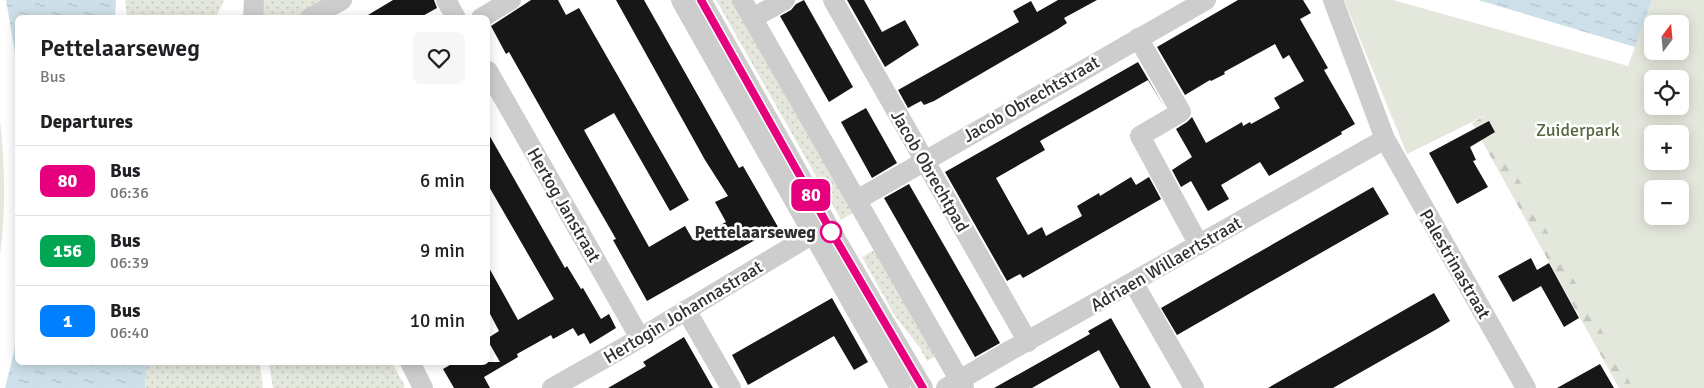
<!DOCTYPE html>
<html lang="en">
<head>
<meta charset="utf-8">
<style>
	:root { --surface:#fff; --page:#f6f6f6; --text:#202124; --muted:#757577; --line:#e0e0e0 }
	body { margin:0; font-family:Signika,sans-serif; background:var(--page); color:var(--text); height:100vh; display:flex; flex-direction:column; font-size:19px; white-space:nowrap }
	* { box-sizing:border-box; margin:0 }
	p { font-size:16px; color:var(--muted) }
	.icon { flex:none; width:28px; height:28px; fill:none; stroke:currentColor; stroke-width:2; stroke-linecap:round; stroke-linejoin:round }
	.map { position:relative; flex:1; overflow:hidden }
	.details { position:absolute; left:15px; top:15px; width:475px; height:350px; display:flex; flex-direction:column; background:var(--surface); border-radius:8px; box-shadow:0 2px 12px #0003 }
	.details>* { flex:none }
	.badge { padding:0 10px; border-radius:8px; font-size:18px; line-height:32px }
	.needle { width:32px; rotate:16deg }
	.controls { position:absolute; left:1644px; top:15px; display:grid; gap:10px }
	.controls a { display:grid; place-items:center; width:45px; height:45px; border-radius:8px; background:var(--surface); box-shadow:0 2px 12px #0003; font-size:25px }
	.map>.badge { position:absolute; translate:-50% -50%; box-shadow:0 0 0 2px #fff }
	h2 { padding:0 25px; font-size:19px; line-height:45px }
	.round { display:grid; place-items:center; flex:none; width:52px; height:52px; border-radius:8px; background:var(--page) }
	.summary { display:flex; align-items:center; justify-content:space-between; height:85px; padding:0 25px }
	h1 { font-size:24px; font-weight:600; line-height:38px }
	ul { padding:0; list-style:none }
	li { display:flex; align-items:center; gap:15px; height:70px; padding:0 25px; border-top:1px solid var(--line) }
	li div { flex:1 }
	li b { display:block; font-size:19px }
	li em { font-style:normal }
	li .badge { min-width:55px; font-weight:700; text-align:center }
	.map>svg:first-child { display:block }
	.grass { fill:url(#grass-dots) }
	.forest { fill:url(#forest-firs) }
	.park { fill:#e4e8dc; fill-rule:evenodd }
	.water { fill:url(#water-ripples) }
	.building { fill:#171717 }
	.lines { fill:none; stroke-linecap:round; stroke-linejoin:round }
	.minor { stroke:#cdcdcd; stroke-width:20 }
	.line-casing { stroke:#fff; stroke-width:11 }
	.line { stroke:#e6007e; stroke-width:8 }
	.stop-dot { fill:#fff; stroke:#e6007e; stroke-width:2.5 }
	.labels { text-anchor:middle; stroke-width:5; stroke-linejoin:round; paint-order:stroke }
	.street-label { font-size:18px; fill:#303030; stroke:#fff }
	.park-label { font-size:18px; fill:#556841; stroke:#fff }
	.stop-label { font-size:18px; font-weight:bold; fill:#303030; stroke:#fff; text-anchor:end }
</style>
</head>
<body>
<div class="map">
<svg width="1704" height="388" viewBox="0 0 1704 388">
	<defs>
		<pattern id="grass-dots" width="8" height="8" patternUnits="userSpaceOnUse" patternTransform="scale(1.25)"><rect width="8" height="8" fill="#e4e8dc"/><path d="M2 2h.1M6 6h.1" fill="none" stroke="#c4c7bd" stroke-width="1.8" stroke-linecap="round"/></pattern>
		<pattern id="forest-firs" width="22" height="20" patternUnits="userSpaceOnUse" patternTransform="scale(1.25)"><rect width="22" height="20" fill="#e4e8dc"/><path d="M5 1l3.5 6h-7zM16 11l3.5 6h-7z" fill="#c4c7bd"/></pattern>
		<pattern id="water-ripples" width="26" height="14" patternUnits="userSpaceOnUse" patternTransform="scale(1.25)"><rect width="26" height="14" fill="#cde0e9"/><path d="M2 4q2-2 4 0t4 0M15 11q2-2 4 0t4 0" fill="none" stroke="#b0c0c8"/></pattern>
	</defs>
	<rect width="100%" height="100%" fill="#fff"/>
	<path class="grass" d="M 125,0 L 224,0 L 216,17 L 127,18 Z
		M 263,0 L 329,0 L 300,17 L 262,18 Z
		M 716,0 L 736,0 L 856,211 L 841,220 Z
		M 878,248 L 938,355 L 927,361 L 920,348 L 895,316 L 862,257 Z
		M 147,362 L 260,363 L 263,388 L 145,388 Z
		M 269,363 L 392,363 L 405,386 L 403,388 L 273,388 Z"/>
	<path class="forest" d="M 1486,115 L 1637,388 L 1619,388 L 1472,123 Z"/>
	<path class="park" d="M 1344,0 L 1393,0 L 1628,66 L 1652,0 L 1704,0 L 1704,388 L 1633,388 L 1484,116 L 1407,154 ZM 1652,24 L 1680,24 L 1680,51 L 1652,51 ZM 1652,79 L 1680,79 L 1680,106 L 1652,106 ZM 1652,134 L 1680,134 L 1680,161 L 1652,161 ZM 1652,189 L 1680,189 L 1680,216 L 1652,216 Z
		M 0,120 C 5,164 6,210 0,255 Z"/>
	<path class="water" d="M 6,0 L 116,0 L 115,17 L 18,18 L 17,65 Z
		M 1478,0 L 1652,0 L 1635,47 Z
		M 17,322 L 18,362 L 147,363 L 145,388 L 5,388 L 14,352 Z"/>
	<path class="building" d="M 393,0 L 434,0 L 437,8 L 419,18 L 363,18 Z
		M 531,0 L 558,0 L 566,15 L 579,8 L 689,200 L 670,211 L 614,113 L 584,130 L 649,247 L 685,226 L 693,240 L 726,222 L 715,202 L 728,196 L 705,160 L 616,0 L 644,0 L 739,168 L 743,166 L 778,227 L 647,301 L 613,240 L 616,239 L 564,149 L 509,52 L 506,54 L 491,26 Z
		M 804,0 L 853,87 L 829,102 L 780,16 L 791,10 L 796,4 Z
		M 847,0 L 864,0 L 882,32 L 905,20 L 919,45 L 885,67 Z
		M 1058,0 L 1097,0 L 1064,18 L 1067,23 L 1058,29 L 934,101 L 924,105 L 921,101 L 908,108 L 898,90 L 1019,22 L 1013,11 L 1031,1 L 1037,12 Z
		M 1238,0 L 1303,0 L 1311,13 L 1300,19 L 1328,68 L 1324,70 L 1355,124 L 1341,132 L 1342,134 L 1269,176 L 1260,162 L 1221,185 L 1229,199 L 1208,211 L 1191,181 L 1181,187 L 1172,170 L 1192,157 L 1176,129 L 1187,122 L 1192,117 L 1206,143 L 1242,122 L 1243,126 L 1250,122 L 1251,124 L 1280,108 L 1274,98 L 1304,81 L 1289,55 L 1283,59 L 1275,44 L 1224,72 L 1225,74 L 1211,81 L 1210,80 L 1185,95 L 1157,47 Z
		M 1138,62 L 1165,108 L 1148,80 L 1040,141 L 1045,150 L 996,178 L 1028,235 L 1042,227 L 1046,236 L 1082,216 L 1077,206 L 1099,193 L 1100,196 L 1131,177 L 1136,185 L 1149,177 L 1161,199 L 1032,273 L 1023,278 L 1020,274 L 1007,281 L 945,172 Z
		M 866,108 L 897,163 L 872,178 L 841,122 Z
		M 1489,121 L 1495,132 L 1470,147 L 1476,160 L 1473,161 L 1488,187 L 1457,204 L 1429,153 Z
		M 488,133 L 565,268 L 567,266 L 581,289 L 583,288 L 601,319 L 609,314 L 616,328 L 590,344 L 584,333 L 578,336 L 573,328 L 553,339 L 551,335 L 517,354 L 518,357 L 484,377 L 490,388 L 454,388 L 443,369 L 455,362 L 500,362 L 488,341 L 488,338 L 499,331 L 488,310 L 488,266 L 518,320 L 554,299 L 488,185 Z
		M 909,184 L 1000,343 L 975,357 L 884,198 Z
		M 1373,187 L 1389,214 L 1177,335 L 1161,308 Z
		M 1531,258 L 1537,270 L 1549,263 L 1579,318 L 1564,327 L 1541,286 L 1513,302 L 1498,276 Z
		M 1434,293 L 1450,321 L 1437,329 L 1333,388 L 1268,388 Z
		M 832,298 L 868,362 L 854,370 L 834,336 L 748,385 L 732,355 Z
		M 1111,318 L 1151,388 L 1120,388 L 1099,350 L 1032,388 L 994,388 L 1090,334 L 1088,331 Z
		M 684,337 L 713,388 L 608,388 L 646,366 L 643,362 Z
		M 1600,364 L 1614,388 L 1557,388 Z"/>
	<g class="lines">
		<path class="minor" d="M 446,0 L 456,18
			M 681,0 L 900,388
			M 701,0 L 831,231 L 923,388
			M 742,0 L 964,388
			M 833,0 L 1028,342
			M 1333,0 L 1385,139 L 1526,388
			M 253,18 L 254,0
			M 310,18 L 342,0
			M 481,18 L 511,0
			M 753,18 L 785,0
			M 1138,38 L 1181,112 L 1140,136 L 1199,245
			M 488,71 L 640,338
			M 857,200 L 1206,0
			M 1133,282 L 1194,388
			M 686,310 L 731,388
			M 410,362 L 423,388
			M 552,388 L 630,344 L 813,234
			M 946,388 L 1011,350 L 1122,288 L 1385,139"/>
	</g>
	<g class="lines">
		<g class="line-casing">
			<path id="line" d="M 701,0 L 831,231 L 923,388"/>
		</g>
		<use href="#line" class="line"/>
	</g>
	<circle class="stop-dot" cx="831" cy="232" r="10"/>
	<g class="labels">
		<g class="street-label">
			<text transform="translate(1031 99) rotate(-30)" y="6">Jacob Obrechtstraat</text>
			<text transform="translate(930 171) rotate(60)" y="6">Jacob Obrechtpad</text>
			<text transform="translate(564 205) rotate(60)" y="6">Hertog Janstraat</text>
			<text transform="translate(1166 264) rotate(-30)" y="6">Adriaen Willaertstraat</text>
			<text transform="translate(1455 264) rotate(60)" y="6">Palestrinastraat</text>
			<text transform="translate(683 312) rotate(-31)" y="6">Hertogin Johannastraat</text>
		</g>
		<g class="park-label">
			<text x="1578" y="136">Zuiderpark</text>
		</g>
		<g class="stop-label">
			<text x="816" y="238">Pettelaarseweg</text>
		</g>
	</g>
</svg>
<div class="controls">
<a><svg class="needle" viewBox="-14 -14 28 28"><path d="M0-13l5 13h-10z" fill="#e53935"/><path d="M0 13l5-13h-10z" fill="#757577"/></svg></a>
<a><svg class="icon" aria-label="locate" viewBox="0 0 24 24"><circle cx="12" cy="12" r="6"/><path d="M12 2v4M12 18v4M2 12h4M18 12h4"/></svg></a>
<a>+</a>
<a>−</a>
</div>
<b class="badge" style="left:811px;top:195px;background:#e6007e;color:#fff">80</b>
<section class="details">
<div class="summary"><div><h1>Pettelaarseweg</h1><p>Bus</p></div><a class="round"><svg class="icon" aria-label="heart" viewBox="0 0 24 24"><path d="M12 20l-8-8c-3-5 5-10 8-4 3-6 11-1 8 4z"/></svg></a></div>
<h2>Departures</h2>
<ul>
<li><span class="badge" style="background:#e6007e;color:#fff">80</span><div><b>Bus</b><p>06:36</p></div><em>6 min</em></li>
<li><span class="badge" style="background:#00a651;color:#fff">156</span><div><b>Bus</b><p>06:39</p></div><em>9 min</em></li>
<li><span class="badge" style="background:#0080ff;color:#fff">1</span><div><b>Bus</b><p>06:40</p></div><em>10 min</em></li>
</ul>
</section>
</div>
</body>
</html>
